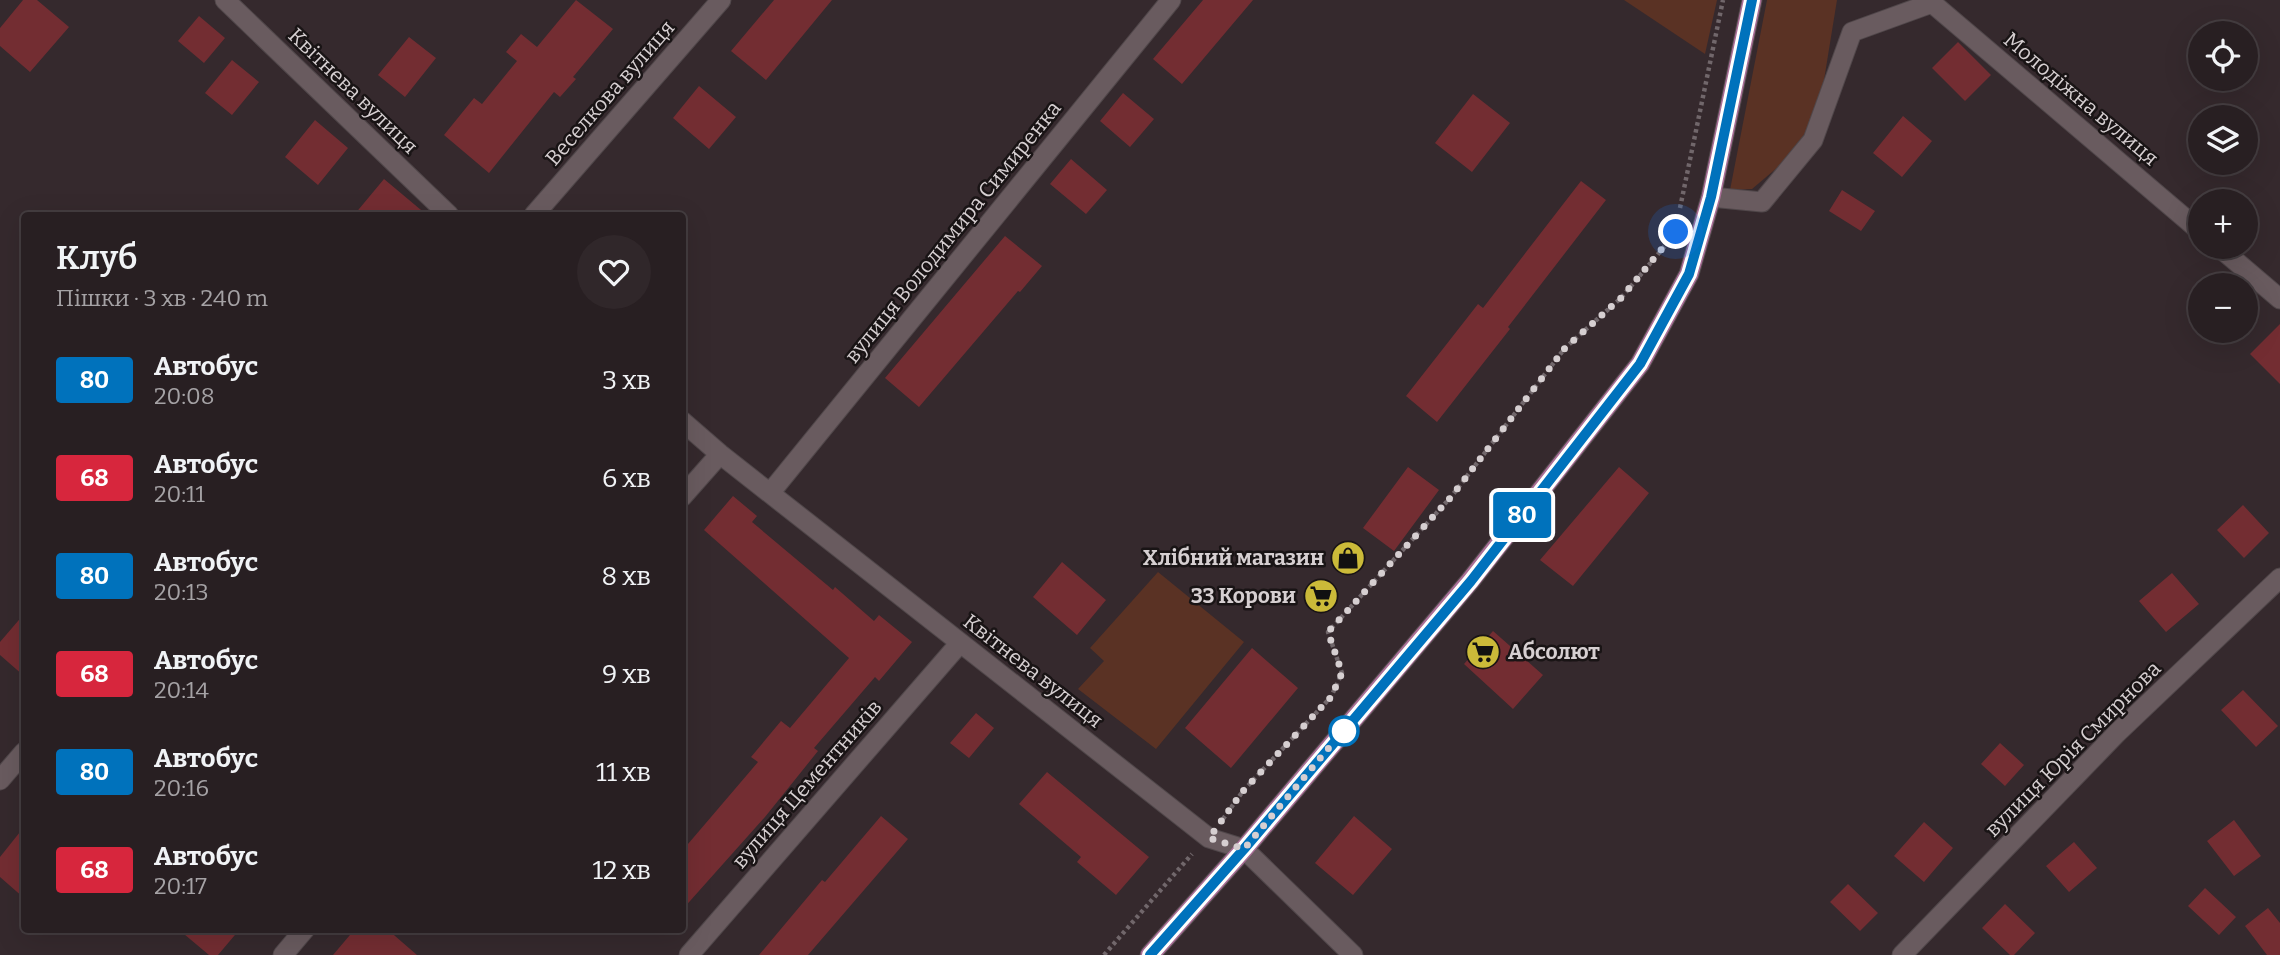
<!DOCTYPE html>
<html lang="uk">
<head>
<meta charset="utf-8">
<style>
	:root { --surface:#281f22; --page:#30272a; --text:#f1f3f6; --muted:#a5a2a5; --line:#443d40 }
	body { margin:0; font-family:Bitter,serif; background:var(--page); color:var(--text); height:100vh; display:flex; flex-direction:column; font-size:26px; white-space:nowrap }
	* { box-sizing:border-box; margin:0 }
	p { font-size:23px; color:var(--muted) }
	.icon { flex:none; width:38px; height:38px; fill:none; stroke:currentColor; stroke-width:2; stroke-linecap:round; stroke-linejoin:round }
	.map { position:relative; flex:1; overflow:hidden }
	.sheet { position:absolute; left:21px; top:212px; width:665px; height:721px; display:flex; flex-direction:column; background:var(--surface); border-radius:7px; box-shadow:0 7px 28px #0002,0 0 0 2px var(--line) }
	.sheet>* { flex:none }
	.badge { padding:0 14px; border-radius:5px; font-size:24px; line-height:46px }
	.controls { position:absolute; left:2188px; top:21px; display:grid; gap:14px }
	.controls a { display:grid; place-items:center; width:70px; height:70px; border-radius:50%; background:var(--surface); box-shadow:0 7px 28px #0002,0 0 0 2px var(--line); font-size:35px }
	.you { position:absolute; width:35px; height:35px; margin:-18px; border:5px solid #fff; border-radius:50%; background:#1a73e8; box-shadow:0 0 0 10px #1a73e833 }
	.map>.badge { position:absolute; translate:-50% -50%; box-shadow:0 0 0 4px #fff }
	.round { display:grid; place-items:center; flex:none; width:74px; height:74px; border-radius:37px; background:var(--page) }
	.head { display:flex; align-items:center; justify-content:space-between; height:119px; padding:0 35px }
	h1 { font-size:33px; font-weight:600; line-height:52px }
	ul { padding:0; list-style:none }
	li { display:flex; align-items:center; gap:21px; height:98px; padding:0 35px }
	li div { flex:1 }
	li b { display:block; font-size:26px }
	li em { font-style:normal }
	li .badge { min-width:77px; font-weight:700; text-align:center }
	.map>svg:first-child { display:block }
	.green { fill:#5a3224 }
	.building { fill:#732d32 }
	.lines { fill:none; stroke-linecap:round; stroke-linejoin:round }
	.minor-casing { stroke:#50474a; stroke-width:21 }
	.primary-casing { stroke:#50474a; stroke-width:21 }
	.path { stroke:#71676b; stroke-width:4.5; stroke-dasharray:3.5 3.5; stroke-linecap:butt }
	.minor { stroke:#695b5f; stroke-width:19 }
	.primary { stroke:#a86e96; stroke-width:19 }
	.line-casing { stroke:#fff; stroke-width:16 }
	.line { stroke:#0072bc; stroke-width:10 }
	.walk { stroke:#d6cfd1; stroke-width:7; stroke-dasharray:0 12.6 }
	.stop-dot { fill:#fff; stroke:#0072bc; stroke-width:3.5 }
	.labels { text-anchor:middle; stroke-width:5; stroke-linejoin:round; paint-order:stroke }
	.street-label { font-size:21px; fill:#d6cfd1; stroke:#191415 }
	.poi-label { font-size:21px; font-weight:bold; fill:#d6cfd1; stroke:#191415; text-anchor:end }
</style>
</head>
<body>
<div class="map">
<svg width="2280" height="955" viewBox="0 0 2280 955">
	<rect width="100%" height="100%" fill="#35292d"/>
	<path class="green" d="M 1624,0 L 1717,0 L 1705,54 Z
		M 1767,0 L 1837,0 L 1824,80 L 1807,131 L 1778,167 L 1752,189 L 1730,190 Z
		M 1158,572 L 1244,642 L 1156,749 L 1078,689 L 1104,661 L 1090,648 Z"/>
	<path class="building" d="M 23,0 L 37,0 L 69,27 L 30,72 L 0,46 L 0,28 Z
		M 576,0 L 613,29 L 573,77 L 576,79 L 560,97 L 554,92 L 489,173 L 444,135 L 474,98 L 482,104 L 517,61 L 506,52 L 521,34 L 537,47 Z
		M 774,0 L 832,0 L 766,80 L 731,51 Z
		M 1203,0 L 1253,0 L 1182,84 L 1153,59 Z
		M 199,16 L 225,38 L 204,63 L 178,41 Z
		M 409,37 L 436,58 L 405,97 L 378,75 Z
		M 1958,42 L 1991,75 L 1965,101 L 1932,68 Z
		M 232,60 L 259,82 L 232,115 L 205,93 Z
		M 699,86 L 736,117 L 709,149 L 673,118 Z
		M 1123,93 L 1154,119 L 1130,147 L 1100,121 Z
		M 1473,94 L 1510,123 L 1472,172 L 1435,143 Z
		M 1903,116 L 1932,141 L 1902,177 L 1873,153 Z
		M 315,120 L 348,148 L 318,185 L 285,157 Z
		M 1071,159 L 1107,190 L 1086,214 L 1050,184 Z
		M 384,179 L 427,215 L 354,215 Z
		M 1581,181 L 1606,200 L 1508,327 L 1510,329 L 1437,422 L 1406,396 L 1478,304 L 1483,308 Z
		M 1842,190 L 1875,211 L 1861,231 L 1829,211 Z
		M 1005,236 L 1042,266 L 1020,292 L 1018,291 L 919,407 L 885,378 Z
		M 2280,324 L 2280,384 L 2250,354 Z
		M 1408,467 L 1439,490 L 1394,551 L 1363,528 Z
		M 1619,467 L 1649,493 L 1573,586 L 1540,560 Z
		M 733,496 L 757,516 L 752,522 L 833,590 L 835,587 L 874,621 L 879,615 L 912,642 L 879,681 L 875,677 L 814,748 L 818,751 L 765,817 L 682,910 L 682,851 L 758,762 L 751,757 L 781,721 L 790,728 L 849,658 L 704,530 Z
		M 2243,505 L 2269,533 L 2244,558 L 2217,530 Z
		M 1062,562 L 1106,600 L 1077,635 L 1033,597 Z
		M 2172,573 L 2199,604 L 2166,632 L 2139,601 Z
		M 24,614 L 24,676 L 0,655 L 0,642 Z
		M 1493,631 L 1543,675 L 1513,709 L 1464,664 Z
		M 1252,648 L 1298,688 L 1231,768 L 1185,728 Z
		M 2243,690 L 2278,726 L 2256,747 L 2221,710 Z
		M 976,713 L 994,728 L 969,758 L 950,743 Z
		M 2000,743 L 2024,765 L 2005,786 L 1981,764 Z
		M 1047,772 L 1149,857 L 1116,895 L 1077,862 L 1081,857 L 1019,804 Z
		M 881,816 L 908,839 L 808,955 L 759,955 L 822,880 L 825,882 Z
		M 1354,816 L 1392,849 L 1353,895 L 1315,863 Z
		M 2234,820 L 2261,856 L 2234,876 L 2207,841 Z
		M 1924,822 L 1953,848 L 1924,882 L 1894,856 Z
		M 24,827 L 24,898 L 0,877 L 0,857 Z
		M 2074,842 L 2097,868 L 2069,892 L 2046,866 Z
		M 1848,884 L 1878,913 L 1860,931 L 1830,902 Z
		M 2205,888 L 2236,917 L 2219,935 L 2188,906 Z
		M 2005,904 L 2035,933 L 2014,955 L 2010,955 L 1982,928 Z
		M 2268,908 L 2280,923 L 2280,955 L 2267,955 L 2245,926 Z
		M 178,929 L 240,929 L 218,955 L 209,955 Z
		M 355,929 L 387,929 L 417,955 L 333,955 Z"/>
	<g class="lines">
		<g class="minor-casing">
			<path id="minor" d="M 225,0 L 449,215
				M 1924,0 L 1932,3 L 2200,231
				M 1711,197 L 1762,202 L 1813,140 L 1852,32 L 1932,3
				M 534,215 L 721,0
				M 2219,247 L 2280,299
				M 682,421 L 720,454 L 1209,838 L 1244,849 L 1353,955
				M 770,493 L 1171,0
				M 682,497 L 720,454
				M 0,780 L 24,752
				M 283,955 L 305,929
				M 689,955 L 960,643
				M 1902,955 L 2117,733 L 2280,578"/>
		</g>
		<g class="primary-casing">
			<path id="primary" d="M 1150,955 L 1244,849 L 1470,581 L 1640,364 L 1689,274 L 1711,197 L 1752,0"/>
		</g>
		<path class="path" d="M 1680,208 L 1723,0
			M 1223,819 L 1243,791 L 1331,697 L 1342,673 L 1328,632 L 1451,497 L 1565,348 L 1621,298 L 1675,234
			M 1104,955 L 1192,854"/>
		<use href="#minor" class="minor"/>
		<use href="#primary" class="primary"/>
	</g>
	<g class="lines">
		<g class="line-casing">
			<path id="line" d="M 1150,955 L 1244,849 L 1471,581 L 1640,364 L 1689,274 L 1711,197 L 1752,0"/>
		</g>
		<use href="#line" class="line"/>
		<path class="walk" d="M 1344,731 L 1348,725 L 1244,849 L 1209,838 L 1243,791 L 1331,697 L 1342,673 L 1328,632 L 1451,497 L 1565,348 L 1621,298 L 1676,232"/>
	</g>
	<defs>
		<g id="shop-disc" transform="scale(1.75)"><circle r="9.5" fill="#cbba39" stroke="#191415"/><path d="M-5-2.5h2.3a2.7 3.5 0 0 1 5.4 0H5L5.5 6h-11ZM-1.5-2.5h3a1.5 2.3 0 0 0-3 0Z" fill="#111"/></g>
		<g id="supermarket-disc" transform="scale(1.75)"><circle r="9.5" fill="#cbba39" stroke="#191415"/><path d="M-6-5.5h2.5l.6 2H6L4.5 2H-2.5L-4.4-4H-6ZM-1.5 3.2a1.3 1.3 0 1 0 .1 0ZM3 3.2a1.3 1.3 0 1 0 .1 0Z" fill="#111"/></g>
	</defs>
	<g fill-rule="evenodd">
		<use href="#shop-disc" x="1348" y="558"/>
		<use href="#supermarket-disc" x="1321" y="596"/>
		<use href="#supermarket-disc" x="1483" y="652"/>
	</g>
	<circle class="stop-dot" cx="1344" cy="731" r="14"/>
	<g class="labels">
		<g class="street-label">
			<text transform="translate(353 91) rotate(44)" y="7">Квітнева вулиця</text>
			<text transform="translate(610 93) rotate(-49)" y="7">Веселкова вулиця</text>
			<text transform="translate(2081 99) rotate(40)" y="7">Молодіжна вулиця</text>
			<text transform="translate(953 232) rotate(-51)" y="7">вулиця Володимира Симиренка</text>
			<text transform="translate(1033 671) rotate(38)" y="7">Квітнева вулиця</text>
			<text transform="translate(2073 749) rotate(-45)" y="7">вулиця Юрія Смирнова</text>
			<text transform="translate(807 784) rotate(-49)" y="7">вулиця Цементників</text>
		</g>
		<g class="poi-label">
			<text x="1324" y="565">Хлібний магазин</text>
			<text x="1296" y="603">33 Корови</text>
			<text x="1508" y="659" text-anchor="start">Абсолют</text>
		</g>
	</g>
</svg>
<div class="controls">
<a><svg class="icon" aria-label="locate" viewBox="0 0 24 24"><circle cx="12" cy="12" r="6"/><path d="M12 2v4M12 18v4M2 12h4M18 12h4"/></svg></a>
<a><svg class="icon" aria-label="layers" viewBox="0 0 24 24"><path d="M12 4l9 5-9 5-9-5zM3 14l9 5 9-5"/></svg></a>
<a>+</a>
<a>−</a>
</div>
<div class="you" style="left:1676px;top:232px"></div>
<b class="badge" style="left:1522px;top:515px;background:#0072bc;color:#fff">80</b>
<section class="sheet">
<div class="head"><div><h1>Клуб</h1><p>Пішки · 3 хв · 240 m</p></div><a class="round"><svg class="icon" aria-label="heart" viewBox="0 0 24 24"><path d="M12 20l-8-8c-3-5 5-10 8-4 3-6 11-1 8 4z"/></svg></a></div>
<ul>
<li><span class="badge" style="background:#0072bc;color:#fff">80</span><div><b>Автобус</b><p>20:08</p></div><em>3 хв</em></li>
<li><span class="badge" style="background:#d7263d;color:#fff">68</span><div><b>Автобус</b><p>20:11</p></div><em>6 хв</em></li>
<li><span class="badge" style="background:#0072bc;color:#fff">80</span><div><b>Автобус</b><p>20:13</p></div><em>8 хв</em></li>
<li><span class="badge" style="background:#d7263d;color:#fff">68</span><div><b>Автобус</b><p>20:14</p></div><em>9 хв</em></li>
<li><span class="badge" style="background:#0072bc;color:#fff">80</span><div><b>Автобус</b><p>20:16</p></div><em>11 хв</em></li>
<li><span class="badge" style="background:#d7263d;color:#fff">68</span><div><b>Автобус</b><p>20:17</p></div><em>12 хв</em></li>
</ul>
</section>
</div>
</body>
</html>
